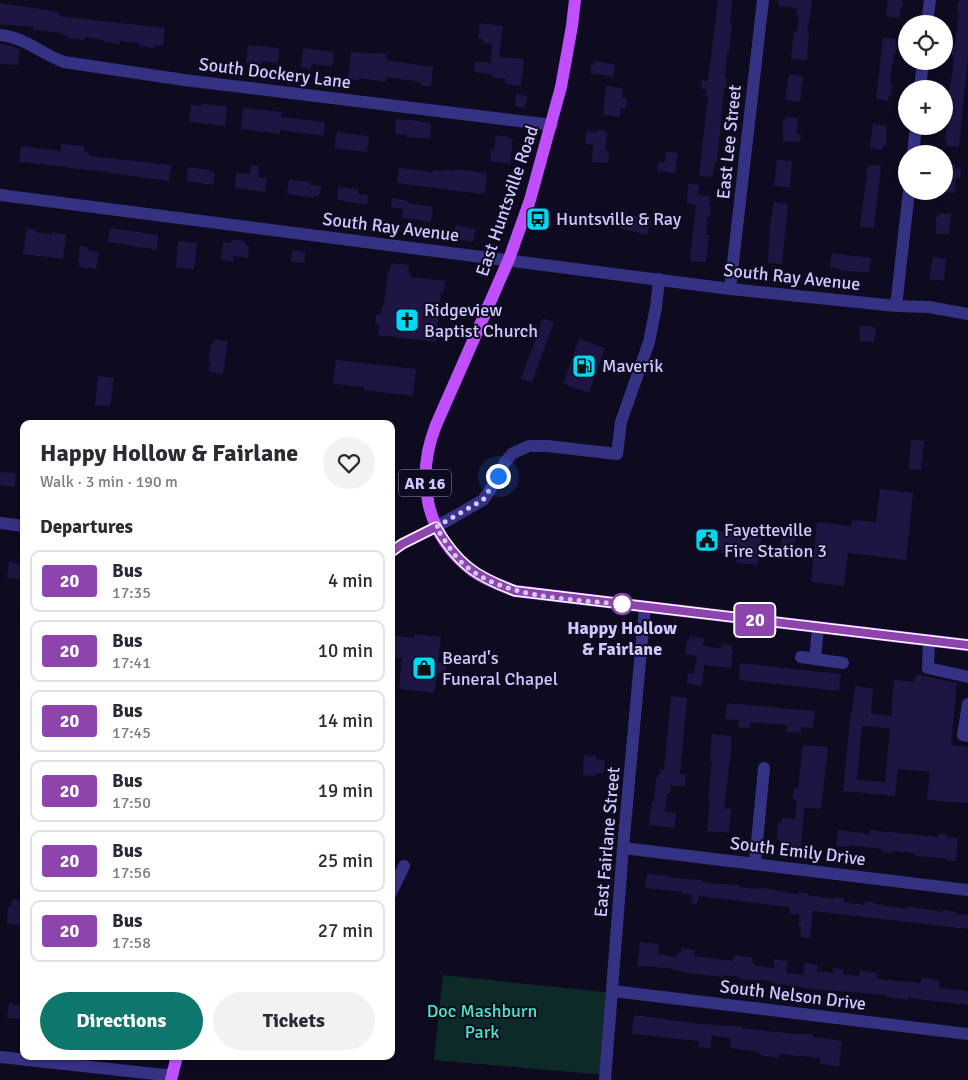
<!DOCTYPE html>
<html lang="en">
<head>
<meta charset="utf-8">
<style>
	:root { --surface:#fff; --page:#f2f2f3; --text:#2b2b33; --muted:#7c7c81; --line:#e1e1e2; --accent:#0f766e }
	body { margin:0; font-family:Signika,sans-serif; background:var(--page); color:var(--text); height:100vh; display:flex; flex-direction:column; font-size:19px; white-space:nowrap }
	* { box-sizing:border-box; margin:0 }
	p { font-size:16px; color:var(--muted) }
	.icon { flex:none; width:28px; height:28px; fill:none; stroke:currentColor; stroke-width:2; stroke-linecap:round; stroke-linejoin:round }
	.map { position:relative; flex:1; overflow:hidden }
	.details { position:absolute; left:20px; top:420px; width:375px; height:640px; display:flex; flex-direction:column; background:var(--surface); border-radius:10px; box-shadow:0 1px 4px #0004 }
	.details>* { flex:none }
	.badge { padding:0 10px; border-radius:4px; font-size:18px; line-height:32px }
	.buttons { position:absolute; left:898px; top:15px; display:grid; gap:10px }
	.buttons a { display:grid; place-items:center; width:55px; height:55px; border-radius:50%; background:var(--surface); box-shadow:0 1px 4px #0004; font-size:25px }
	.you { position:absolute; width:25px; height:25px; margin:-12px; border:4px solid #fff; border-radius:50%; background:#1a73e8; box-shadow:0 0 0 8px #1a73e833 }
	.map>.badge { position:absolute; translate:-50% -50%; box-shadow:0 0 0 2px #fff }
	h2 { padding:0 20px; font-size:19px; line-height:45px }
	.round { display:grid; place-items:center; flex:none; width:52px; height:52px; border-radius:26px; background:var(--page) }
	.summary { display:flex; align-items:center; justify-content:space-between; height:85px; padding:0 20px }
	h1 { font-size:24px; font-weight:700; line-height:38px }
	.button { display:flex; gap:10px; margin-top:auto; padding:10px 20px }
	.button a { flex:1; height:58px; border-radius:30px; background:var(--accent); color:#fff; font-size:20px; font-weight:700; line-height:58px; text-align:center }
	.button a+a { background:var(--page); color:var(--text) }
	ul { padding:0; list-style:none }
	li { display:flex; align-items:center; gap:15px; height:62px; margin:0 10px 8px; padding:0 10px; border:2px solid var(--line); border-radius:10px }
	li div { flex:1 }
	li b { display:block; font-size:19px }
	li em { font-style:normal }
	li .badge { min-width:55px; font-weight:700; text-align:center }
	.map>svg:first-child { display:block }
	.green { fill:#0d2a29 }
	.building { fill:#1f1542; fill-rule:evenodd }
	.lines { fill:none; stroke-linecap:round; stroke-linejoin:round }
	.minor { stroke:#353183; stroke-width:12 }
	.major { stroke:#c050ff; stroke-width:12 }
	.line-casing { stroke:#fff; stroke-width:11 }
	.line { stroke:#8e44ad; stroke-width:8 }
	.walk { stroke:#d0c9ff; stroke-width:5; stroke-dasharray:0 9 }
	.stop-dot { fill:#fff; stroke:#8e44ad; stroke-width:2.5 }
	.labels { text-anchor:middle; stroke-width:4; stroke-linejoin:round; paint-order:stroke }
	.shield { fill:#0e0a20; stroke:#9690bc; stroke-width:1 }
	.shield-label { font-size:16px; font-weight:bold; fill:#d0c9ff }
	.street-label { font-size:18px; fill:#d0c9ff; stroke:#0e0a20 }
	.poi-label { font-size:18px; fill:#d0c9ff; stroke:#0e0a20; text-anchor:start }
	.stop-label { font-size:18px; font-weight:bold; fill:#d0c9ff; stroke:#0e0a20 }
	.park-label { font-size:18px; fill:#4be9c3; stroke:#0e0a20 }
</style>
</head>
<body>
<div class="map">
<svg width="968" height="1080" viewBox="0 0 968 1080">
	<rect width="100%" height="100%" fill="#0e0a20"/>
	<path class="green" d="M 443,975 L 613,993 L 606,1075 L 434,1060 Z"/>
	<path class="building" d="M 718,0 L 732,0 L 730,24 L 732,24 L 729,52 L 727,52 L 725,76 L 727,78 L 726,88 L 724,88 L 717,162 L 715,162 L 712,177 L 699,176 L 708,96 L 706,96 L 707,90 L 701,89 L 702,80 L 708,81 Z
		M 778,0 L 812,0 L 807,33 L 809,33 L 807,60 L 791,59 L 794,32 L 797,32 L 799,15 L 796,15 L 797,8 L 778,6 Z
		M 888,0 L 901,0 L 903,2 L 899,18 L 886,16 Z
		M 960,0 L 968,0 L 968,57 L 959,147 L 946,146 L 947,140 L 945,140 L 946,129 L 948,129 L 950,111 L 948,111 L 949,99 L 947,99 L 949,89 L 950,89 L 953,67 L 954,56 L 952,55 L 952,52 L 953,46 L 955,46 L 959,12 L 957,11 L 958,2 L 960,2 Z
		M 0,3 L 59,12 L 59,16 L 165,28 L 163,46 L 155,45 L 155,48 L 138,46 L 139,43 L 120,41 L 120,44 L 112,43 L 103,42 L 104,40 L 85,37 L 84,40 L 68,38 L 68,36 L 61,35 L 61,33 L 33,30 L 33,27 L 0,24 Z
		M 480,23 L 503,26 L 499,57 L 524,59 L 521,86 L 505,84 L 506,79 L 492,77 L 491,74 L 474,72 L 475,62 L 491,63 L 492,44 L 482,43 L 483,39 L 478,38 Z
		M 883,38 L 896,39 L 895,43 L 897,43 L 896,54 L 894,53 L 893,59 L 890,81 L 891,84 L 893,84 L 891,96 L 889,95 L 888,101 L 876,99 Z
		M 0,43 L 20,49 L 18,65 L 0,64 Z
		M 248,45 L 279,48 L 278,63 L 262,61 L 262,64 L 246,63 Z
		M 303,48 L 334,52 L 332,66 L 312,64 L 311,69 L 301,68 Z
		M 351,52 L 387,54 L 386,60 L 433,67 L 431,87 L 420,85 L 421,82 L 387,77 L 386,82 L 359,78 L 359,80 L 348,79 Z
		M 595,61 L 615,64 L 613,77 L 590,73 L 591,65 L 594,65 Z
		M 789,74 L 803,76 L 800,102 L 785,100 Z
		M 606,86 L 623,88 L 622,98 L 627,99 L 626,108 L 621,108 L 620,117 L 603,115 Z
		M 516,94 L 528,96 L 525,108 L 515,106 Z
		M 202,104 L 227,106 L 225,126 L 189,122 L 191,105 L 202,106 Z
		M 243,108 L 282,112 L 281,117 L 325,122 L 324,136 L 280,130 L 280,134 L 241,129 Z
		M 785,117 L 798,118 L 796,134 L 801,134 L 800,142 L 783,141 L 783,121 L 785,121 Z
		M 396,119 L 420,121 L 420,122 L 431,123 L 430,138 L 406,137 L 406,135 L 395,134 Z
		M 873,124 L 886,126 L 886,146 L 883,145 L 883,150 L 870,148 Z
		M 597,130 L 607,131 L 605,150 L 609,151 L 608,163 L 592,162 L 593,145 L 585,144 L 586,131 L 597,132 Z
		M 337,132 L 369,136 L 367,152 L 334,148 Z
		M 496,135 L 510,137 L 509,139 L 513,139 L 510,164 L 490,161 L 491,150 L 494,150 Z
		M 61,144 L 84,146 L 84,152 L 89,152 L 89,156 L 171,165 L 169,181 L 109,173 L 109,172 L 68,168 L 68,167 L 19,162 L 21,146 L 61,151 Z
		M 666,152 L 678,153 L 675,173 L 657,171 L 658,162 L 665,163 Z
		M 777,160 L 792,161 L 790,188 L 774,186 Z
		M 944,163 L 955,164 L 955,168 L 961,169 L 960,178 L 956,178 L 955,193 L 944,192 Z
		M 251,165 L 259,166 L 258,177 L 267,178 L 265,192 L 235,188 L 236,173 L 250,174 Z
		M 868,165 L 881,166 L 874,228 L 860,227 Z
		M 188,167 L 209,170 L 209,171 L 215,172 L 213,185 L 186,181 Z
		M 399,168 L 433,172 L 433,170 L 443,171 L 443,170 L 455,171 L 455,169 L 487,173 L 485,193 L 481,193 L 481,194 L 397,183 Z
		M 289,179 L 310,182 L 310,185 L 321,186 L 319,197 L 314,196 L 314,198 L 287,194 Z
		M 688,184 L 699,185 L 698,195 L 710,196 L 709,205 L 711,205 L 710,217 L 708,217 L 706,235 L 709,235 L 706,262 L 690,261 L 696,205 L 687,204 Z
		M 338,187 L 358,189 L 358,194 L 368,195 L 367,205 L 337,200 Z
		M 392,198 L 408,201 L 408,203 L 433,207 L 431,222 L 402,218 L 403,209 L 391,207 Z
		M 774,202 L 788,204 L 782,264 L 768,263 L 770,226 Z
		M 620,212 L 651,220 L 647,235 L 616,227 Z
		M 939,213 L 951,214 L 949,234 L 936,233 L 936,217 L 938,217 Z
		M 456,225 L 476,229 L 473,242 L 453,238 Z
		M 27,228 L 36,230 L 35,232 L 52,234 L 52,232 L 66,235 L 63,259 L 23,254 Z
		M 110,228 L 158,235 L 157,250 L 108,242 Z
		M 232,240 L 245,241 L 245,245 L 249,246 L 248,258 L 234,256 L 233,262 L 221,260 L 223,242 L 231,243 Z
		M 178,241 L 197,243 L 194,269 L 176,268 Z
		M 80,246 L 89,247 L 88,250 L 99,252 L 96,269 L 79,267 L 80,263 L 78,263 Z
		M 292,250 L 306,252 L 304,263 L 291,262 Z
		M 832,253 L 871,258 L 869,272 L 840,271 L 841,269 L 830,268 Z
		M 933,257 L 946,259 L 944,281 L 929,279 Z
		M 391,263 L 409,265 L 408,272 L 411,273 L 410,277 L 445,281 L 444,293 L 441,292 L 436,342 L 378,335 L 379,325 L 375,324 L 376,315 L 381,315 L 382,305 L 384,306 L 388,270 L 390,271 Z
		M 543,318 L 554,322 L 532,382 L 521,379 Z
		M 860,326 L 876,327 L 874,342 L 859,341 Z
		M 214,339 L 228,341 L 223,374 L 209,372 L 211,362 L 208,362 L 211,344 L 213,345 Z
		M 579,339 L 605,348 L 589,393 L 563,384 Z
		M 336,360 L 416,369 L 413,396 L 364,390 L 364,387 L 333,384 Z
		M 98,376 L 114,378 L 110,406 L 95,405 Z
		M 911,440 L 924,441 L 921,470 L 909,469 Z
		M 0,472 L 16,473 L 15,487 L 0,485 Z
		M 880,489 L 913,493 L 906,560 L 848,553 L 844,586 L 811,582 L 817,522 L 851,526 L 852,520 L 876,522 Z
		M 740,527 L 762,529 L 758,565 L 736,563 L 737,554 L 721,553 L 721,550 L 714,550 L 716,531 L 724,532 L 724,529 L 739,531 Z
		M 782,535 L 796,537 L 793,552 L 780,550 Z
		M 9,562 L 24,565 L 24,580 L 7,578 Z
		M 414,634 L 441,637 L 438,662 L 447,663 L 445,674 L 437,673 L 434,693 L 399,689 L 402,658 L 391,657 L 391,635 L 414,638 Z
		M 690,636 L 704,638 L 703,646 L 721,648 L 722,644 L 731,645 L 731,649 L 733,649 L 731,668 L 704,665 L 702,686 L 687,684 L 688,673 L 694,674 L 697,656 L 685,654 L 687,639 L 690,639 Z
		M 740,663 L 841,674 L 839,691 L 739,680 Z
		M 916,674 L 957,683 L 951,745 L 968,747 L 968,803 L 927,800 L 930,772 L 898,769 L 895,796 L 843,791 L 851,712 L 852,712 L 855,686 L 873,688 L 871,714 L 891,716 L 894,680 L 915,682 ZM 862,726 L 890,728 L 885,782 L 857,780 Z
		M 671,696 L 687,698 L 680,774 L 686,774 L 685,786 L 671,785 L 670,794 L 667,793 L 665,812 L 676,813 L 674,828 L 649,825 L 652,801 L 654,802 L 656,779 L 657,779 L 658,775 L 660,775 L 660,769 L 664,770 Z
		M 727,703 L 815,711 L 813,728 L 801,727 L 801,733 L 786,732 L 787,725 L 751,722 L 750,728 L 738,727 L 739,720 L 725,719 Z
		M 712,734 L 731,736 L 731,750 L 724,809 L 731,809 L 729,833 L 707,831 L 710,799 L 708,798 L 712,761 L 710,761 Z
		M 803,745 L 828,747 L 821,809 L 804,808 L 801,848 L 779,846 L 780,840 L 777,840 L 778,823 L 782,823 L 782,818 L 795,819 L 797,800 L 793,799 L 793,793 L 794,788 L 798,788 Z
		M 584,755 L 596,756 L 596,759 L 605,760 L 604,773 L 595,773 L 595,776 L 583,775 Z
		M 838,830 L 870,834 L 870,830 L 938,837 L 939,834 L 946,834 L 946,837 L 958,838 L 956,861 L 946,860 L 946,858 L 915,856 L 915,853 L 893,851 L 893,853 L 882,852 L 882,849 L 849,845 L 849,847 L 836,846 Z
		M 647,874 L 669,876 L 669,878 L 702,880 L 701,882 L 707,883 L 739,885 L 739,887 L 755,889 L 765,888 L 793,894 L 798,894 L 798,892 L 808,893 L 808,895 L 835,899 L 835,897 L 844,898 L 844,902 L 849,903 L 865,905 L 865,901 L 874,902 L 874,904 L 884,905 L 884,906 L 903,908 L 907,908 L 908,906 L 943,912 L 943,910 L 957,912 L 956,914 L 968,915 L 968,929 L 813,911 L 810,938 L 800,937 L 801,926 L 798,925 L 800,915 L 790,914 L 790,908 L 788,907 L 699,896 L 697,904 L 691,903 L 692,895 L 682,894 L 682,892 L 645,888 Z
		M 12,899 L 24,901 L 24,926 L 7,924 L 8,906 L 11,907 Z
		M 640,942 L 659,944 L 658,954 L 676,957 L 677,953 L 681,953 L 682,948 L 695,950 L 694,956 L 733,961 L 734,955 L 752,957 L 752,963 L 754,963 L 754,966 L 774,968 L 774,959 L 786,961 L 788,962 L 786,973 L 803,975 L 805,963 L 818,965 L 817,971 L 833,973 L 833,968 L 844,969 L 843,974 L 859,976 L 860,970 L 878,973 L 877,979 L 921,983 L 921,978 L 939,980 L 939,988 L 968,991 L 968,1005 L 908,998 L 908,1000 L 886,997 L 887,995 L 814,989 L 772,983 L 772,981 L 740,979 L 740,977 L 722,975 L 722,977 L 679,972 L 679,970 L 656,967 L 637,966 Z
		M 9,1003 L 24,1007 L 24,1019 L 7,1018 Z
		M 634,1015 L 701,1024 L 732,1026 L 742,1027 L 742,1028 L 794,1034 L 813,1034 L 813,1037 L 842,1041 L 839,1066 L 820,1064 L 821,1058 L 779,1054 L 779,1058 L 760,1055 L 760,1052 L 730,1048 L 731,1038 L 712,1036 L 710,1048 L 698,1047 L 699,1041 L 632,1034 Z"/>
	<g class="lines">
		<path class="minor" d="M 927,24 L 930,0
			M 0,35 C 25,37 41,54 64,62 L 184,80 L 552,125
			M 920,89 L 923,61
			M 913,154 L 916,126
			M 0,195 L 730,289 L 896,306 L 929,307 L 968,314
			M 730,289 L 763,0
			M 896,306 L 909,191
			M 0,523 L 24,526
			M 436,527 L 483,500 L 490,490 L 505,462 L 513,453 L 529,446 L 547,446 L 617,454 L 621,422 L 649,342 L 656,307 L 659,279
			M 929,641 L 928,668 L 968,677
			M 801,657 L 843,663
			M 815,659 L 818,628
			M 968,704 L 963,735 L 968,736
			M 623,848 L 968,890
			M 755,863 L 764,768
			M 391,893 L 404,866
			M 613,991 L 968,1034
			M 0,1057 L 164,1075 L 173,1073
			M 605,1080 L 623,848 L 645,607"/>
		<path class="major" d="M 575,0 L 572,26 L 561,87 L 530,200 L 509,259 L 436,425 C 415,478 425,535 473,571 C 485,580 500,585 515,591 L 968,645
			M 391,552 L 402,544 L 436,527
			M 171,1080 L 177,1056"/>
	</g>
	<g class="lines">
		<g class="line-casing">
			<path id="line" d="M 391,552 L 402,544 L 436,527 C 458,564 475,576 515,591 L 968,645"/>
		</g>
		<use href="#line" class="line"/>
		<path class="walk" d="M 498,476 L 483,500 L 436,527 C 443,538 450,549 458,559 C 497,599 570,599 622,604"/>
	</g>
	<defs>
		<g id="bus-square" transform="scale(1.25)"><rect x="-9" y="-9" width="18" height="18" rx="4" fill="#00d8f4" stroke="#0e0a20"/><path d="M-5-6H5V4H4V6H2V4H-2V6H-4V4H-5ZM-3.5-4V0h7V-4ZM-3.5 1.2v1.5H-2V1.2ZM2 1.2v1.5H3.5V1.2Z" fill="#111"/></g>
		<g id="church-square" transform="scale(1.25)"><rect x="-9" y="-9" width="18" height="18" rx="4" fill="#00d8f4" stroke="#0e0a20"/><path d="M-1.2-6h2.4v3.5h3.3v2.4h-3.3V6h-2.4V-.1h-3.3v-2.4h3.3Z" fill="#111"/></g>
		<g id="fuel-square" transform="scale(1.25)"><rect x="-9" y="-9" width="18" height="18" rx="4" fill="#00d8f4" stroke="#0e0a20"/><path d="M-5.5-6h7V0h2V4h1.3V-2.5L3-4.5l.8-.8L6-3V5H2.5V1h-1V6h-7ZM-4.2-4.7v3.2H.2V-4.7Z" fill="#111"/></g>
		<g id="civic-square" transform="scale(1.25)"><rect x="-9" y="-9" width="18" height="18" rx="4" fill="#00d8f4" stroke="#0e0a20"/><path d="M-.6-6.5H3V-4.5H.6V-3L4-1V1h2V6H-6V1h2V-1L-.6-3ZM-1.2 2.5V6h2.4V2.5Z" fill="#111"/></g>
		<g id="shop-square" transform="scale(1.25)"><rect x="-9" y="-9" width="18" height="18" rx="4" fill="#00d8f4" stroke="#0e0a20"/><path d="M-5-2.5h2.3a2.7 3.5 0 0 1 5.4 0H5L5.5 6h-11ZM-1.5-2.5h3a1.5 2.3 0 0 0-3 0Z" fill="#111"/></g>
	</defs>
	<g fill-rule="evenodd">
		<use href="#bus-square" x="538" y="219"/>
		<use href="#church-square" x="407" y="320"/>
		<use href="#fuel-square" x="584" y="366"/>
		<use href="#civic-square" x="707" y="540"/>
		<use href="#shop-square" x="424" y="668"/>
	</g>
	<circle class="stop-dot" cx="622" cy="604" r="10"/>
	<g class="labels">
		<rect class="shield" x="399" y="469.5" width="52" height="27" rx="4"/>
		<g class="shield-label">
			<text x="425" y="489">AR 16</text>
		</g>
		<g class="street-label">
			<text transform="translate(275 73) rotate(7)" y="6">South Dockery Lane</text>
			<text transform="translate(729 142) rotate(-84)" y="6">East Lee Street</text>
			<text transform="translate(507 201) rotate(-71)" y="6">East Huntsville Road</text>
			<text transform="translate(391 227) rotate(7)" y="6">South Ray Avenue</text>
			<text transform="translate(792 277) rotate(6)" y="6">South Ray Avenue</text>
			<text transform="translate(607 842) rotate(-85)" y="6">East Fairlane Street</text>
			<text transform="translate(798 851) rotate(7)" y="6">South Emily Drive</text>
			<text transform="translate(793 995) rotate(7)" y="6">South Nelson Drive</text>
		</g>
		<g class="poi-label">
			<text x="556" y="225">Huntsville &amp; Ray</text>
			<text x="424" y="316">Ridgeview<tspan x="424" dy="21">Baptist Church</tspan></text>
			<text x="602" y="372">Maverik</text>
			<text x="724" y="536">Fayetteville<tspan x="724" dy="21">Fire Station 3</tspan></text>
			<text x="442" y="664">Beard's<tspan x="442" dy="21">Funeral Chapel</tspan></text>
		</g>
		<g class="stop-label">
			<text x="622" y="634">Happy Hollow<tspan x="622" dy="21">&amp; Fairlane</tspan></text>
		</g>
		<g class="park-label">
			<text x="482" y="1017">Doc Mashburn<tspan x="482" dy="21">Park</tspan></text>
		</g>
	</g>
</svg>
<div class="buttons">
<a><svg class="icon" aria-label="locate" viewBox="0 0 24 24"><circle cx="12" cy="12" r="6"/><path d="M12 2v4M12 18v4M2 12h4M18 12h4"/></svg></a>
<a>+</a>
<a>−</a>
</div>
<div class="you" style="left:498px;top:476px"></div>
<b class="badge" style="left:755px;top:620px;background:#8e44ad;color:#fff">20</b>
<section class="details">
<div class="summary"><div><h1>Happy Hollow &amp; Fairlane</h1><p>Walk · 3 min · 190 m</p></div><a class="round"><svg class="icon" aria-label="heart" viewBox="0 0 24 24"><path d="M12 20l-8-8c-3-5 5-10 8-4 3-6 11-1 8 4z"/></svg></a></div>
<h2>Departures</h2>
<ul>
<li><span class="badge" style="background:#8e44ad;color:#fff">20</span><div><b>Bus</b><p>17:35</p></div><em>4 min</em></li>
<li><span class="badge" style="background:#8e44ad;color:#fff">20</span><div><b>Bus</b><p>17:41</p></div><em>10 min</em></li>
<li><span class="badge" style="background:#8e44ad;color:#fff">20</span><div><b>Bus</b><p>17:45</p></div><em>14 min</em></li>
<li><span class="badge" style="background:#8e44ad;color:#fff">20</span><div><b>Bus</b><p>17:50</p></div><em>19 min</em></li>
<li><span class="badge" style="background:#8e44ad;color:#fff">20</span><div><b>Bus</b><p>17:56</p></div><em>25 min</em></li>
<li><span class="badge" style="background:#8e44ad;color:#fff">20</span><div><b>Bus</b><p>17:58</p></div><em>27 min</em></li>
</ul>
<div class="button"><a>Directions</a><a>Tickets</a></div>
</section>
</div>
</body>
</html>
